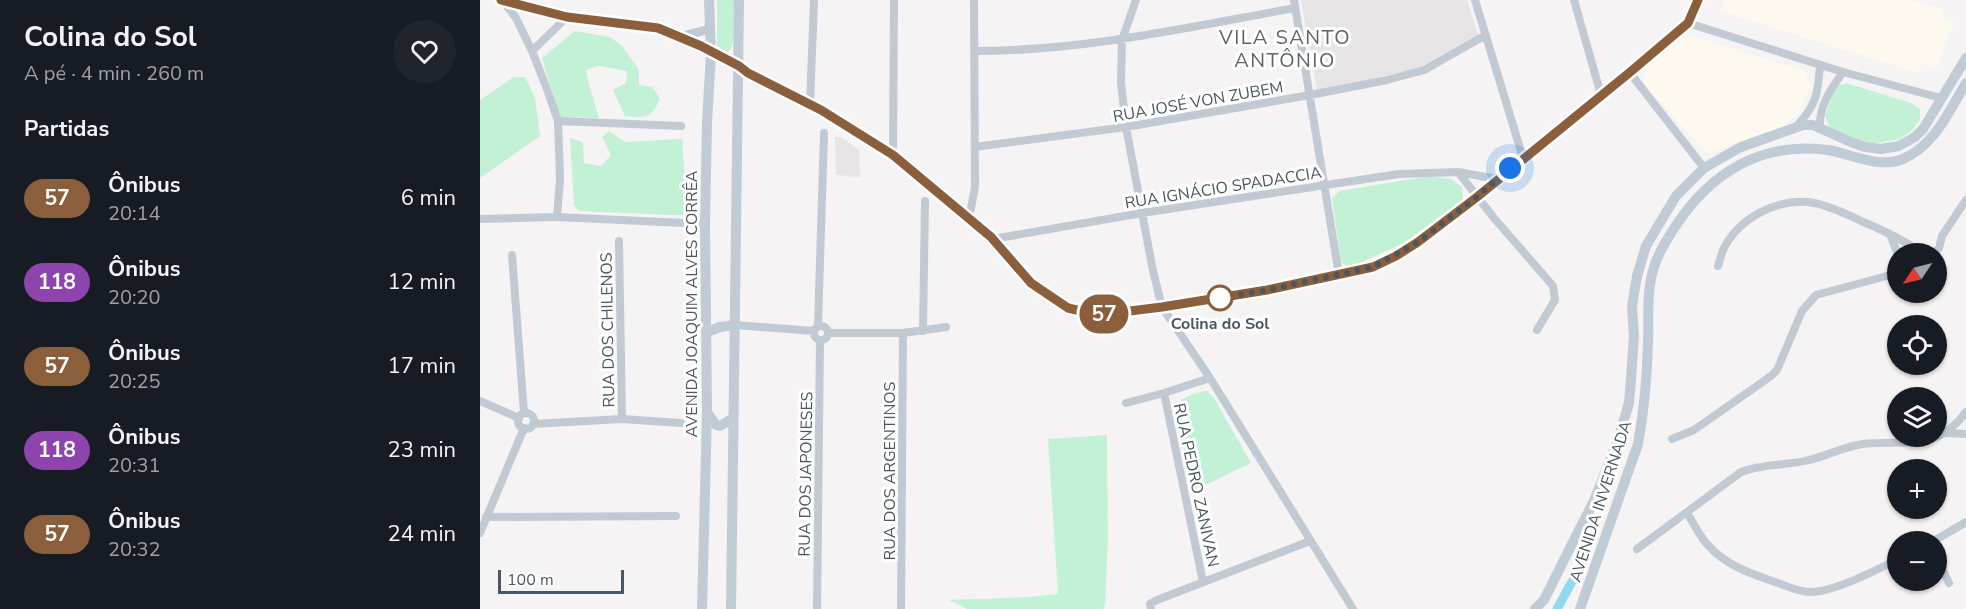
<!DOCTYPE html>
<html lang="pt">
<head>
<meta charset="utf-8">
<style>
	:root { --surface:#171b24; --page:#20242c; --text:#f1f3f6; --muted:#9ea1a6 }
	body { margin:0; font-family:"Nunito Sans",sans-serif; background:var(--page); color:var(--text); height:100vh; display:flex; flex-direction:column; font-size:22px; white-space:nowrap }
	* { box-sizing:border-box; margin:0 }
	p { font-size:20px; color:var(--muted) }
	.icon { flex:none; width:33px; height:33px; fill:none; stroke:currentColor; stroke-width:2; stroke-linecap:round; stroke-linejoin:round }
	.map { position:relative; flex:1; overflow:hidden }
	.side { display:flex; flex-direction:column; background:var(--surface); width:480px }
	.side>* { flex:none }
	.badge { padding:0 12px; border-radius:20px; font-size:21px; line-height:39px }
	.needle { width:39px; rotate:235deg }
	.fabs { position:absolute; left:1407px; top:243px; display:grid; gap:12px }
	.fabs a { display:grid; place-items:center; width:60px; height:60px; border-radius:50%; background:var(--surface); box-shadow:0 2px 4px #0004; font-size:30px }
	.scale { position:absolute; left:18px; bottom:15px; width:126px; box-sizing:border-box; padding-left:6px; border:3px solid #4a5661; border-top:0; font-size:16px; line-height:21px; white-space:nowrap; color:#4a5661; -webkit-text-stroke:4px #fff; paint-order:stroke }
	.you { position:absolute; width:30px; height:30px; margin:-15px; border:4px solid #fff; border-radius:50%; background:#1a73e8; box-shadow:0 0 0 9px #1a73e833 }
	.map>.badge { position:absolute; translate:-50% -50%; box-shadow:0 0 0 3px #fff }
	h2 { padding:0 24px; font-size:22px; line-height:54px }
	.round { display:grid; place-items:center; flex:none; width:63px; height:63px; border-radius:32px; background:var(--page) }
	.overview { display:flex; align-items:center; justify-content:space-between; height:102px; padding:0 24px }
	h1 { font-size:28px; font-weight:700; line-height:45px }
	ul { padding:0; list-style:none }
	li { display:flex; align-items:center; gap:18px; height:84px; padding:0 24px }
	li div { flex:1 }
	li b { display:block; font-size:22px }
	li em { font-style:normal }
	li .badge { min-width:66px; font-weight:700; text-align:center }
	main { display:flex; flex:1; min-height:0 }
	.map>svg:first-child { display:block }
	.commercial { fill:#fdf9ef }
	.education { fill:#e6e4e5 }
	.green { fill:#c3f1d5 }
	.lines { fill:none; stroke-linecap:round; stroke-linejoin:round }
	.canal { stroke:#90daee; stroke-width:9 }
	.minor { stroke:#c1cad2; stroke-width:8 }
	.tertiary { stroke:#c1cad2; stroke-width:9 }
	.secondary { stroke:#c1cbd6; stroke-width:10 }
	.line-casing { stroke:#fff; stroke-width:14 }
	.line { stroke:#8b5e3c; stroke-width:9 }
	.walk { stroke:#4a5661; stroke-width:6; stroke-dasharray:0 10.8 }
	.stop-dot { fill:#fff; stroke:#8b5e3c; stroke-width:3 }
	.labels { text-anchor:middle; stroke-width:6; stroke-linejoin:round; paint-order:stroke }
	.street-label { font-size:16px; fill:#4a5661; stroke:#fff }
	.stop-label { font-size:16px; font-weight:bold; fill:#4a5661; stroke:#fff }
	.quarter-label { font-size:20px; letter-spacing:1.5px; fill:#5f6368; stroke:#fff }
</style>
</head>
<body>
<main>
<section class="side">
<div class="overview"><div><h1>Colina do Sol</h1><p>A pé · 4 min · 260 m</p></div><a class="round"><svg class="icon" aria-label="heart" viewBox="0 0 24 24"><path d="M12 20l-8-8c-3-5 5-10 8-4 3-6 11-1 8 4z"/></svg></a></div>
<h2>Partidas</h2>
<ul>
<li><span class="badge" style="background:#8b5e3c;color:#fff">57</span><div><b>Ônibus</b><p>20:14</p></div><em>6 min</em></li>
<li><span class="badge" style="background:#8e44ad;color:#fff">118</span><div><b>Ônibus</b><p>20:20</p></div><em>12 min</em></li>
<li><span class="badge" style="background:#8b5e3c;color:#fff">57</span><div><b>Ônibus</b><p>20:25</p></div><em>17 min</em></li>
<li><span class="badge" style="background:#8e44ad;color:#fff">118</span><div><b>Ônibus</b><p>20:31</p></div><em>23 min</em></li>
<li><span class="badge" style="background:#8b5e3c;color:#fff">57</span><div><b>Ônibus</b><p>20:32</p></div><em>24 min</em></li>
</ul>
</section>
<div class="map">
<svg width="1486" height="609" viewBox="0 0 1486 609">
	<rect width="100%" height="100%" fill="#f5f3f3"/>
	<path class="commercial" d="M 1244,0 L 1429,0 L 1464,9 L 1462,17 L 1474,22 L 1456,69 L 1442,63 L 1438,73 L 1240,11 Z
		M 1213,36 L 1324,71 L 1331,85 L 1319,113 L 1302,127 L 1250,145 L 1230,154 L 1220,146 L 1164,84 L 1164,72 L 1202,38 Z"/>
	<path class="education" d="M 821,0 L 987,0 L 998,35 L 936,69 L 837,90 Z
		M 355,137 L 361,137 L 379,150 L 380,177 L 356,175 Z"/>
	<path class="green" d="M 237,0 L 254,0 C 254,16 259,39 248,52 L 237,46 Z
		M 95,31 L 130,37 L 142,46 L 159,70 L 159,85 L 173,87 L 180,99 C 170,119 167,118 145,116 L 133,90 L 146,83 L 147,71 L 119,66 L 106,70 L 109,85 L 119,118 L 80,117 L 62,58 Z
		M 34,77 L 45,77 L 55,98 L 60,136 L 0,178 L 0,100 Z
		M 1366,83 L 1431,103 L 1440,109 L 1440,120 L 1432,130 L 1420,139 L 1392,144 L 1358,133 L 1349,126 L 1345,116 L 1355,86 Z
		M 129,131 L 145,142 L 202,139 L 207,202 L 217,207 L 214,216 L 99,211 L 94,205 L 90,138 L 103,142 L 104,163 L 121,166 L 131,155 L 122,137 Z
		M 950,176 L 971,179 L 982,187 L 983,200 L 924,243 L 869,268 L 861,262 L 852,198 L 860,191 Z
		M 727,391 L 734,398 L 771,463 L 715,490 L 693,406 C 704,398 713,392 727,391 Z
		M 627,435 L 628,541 L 625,604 L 623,609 L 487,609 L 469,600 L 550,597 L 578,594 L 568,439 Z"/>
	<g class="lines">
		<path class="canal" d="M 1077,609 L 1106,556"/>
		<path class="minor" d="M 22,0 L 36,18 L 52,51 L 67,89 L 78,121 L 80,179 L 77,217
			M 656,0 L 642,40 L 641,83 L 646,127 L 673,271 L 682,307 L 730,378 L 873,609
			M 814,0 L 859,275
			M 995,0 L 1043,158
			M 1094,0 L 1121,95
			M 1208,23 L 1363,72 L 1461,98
			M 52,51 L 87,17
			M 495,51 C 603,51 709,27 815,8
			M 1150,73 L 1224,168
			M 330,105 L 334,0
			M 78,121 L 201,126
			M 1317,126 C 1337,104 1338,93 1340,65
			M 1340,127 C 1339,105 1351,89 1363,72
			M 495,147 L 646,127 L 830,95 L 907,80 L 944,70 L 1006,35
			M 413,155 L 414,0
			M 978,172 L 1014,218 L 1073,286 L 1075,300 L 1057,330
			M 0,219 L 77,217 L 225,224
			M 489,219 L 495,187 L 494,0
			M 1410,234 L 1418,255
			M 513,239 L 662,213 L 919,174 L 978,172 L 1017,179
			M 139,241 L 142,419
			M 1453,254 L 1459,248 L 1462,236 L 1486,200
			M 32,255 L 44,413
			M 1238,266 C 1240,260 1241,254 1244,248 C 1260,217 1299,197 1334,203 C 1351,206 1366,214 1381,221 C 1403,230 1424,240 1443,254
			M 255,325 L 334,331
			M334 333a7 7 0 1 1 14 0a7 7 0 1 1-14 0Z
			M 338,326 L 344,133
			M 443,331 L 445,201
			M 348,333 L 423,333 L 466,327
			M 684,393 L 723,582
			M 0,401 L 39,418
			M 646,403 L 684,393 L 730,378
			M38 421a8 8 0 1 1 16 0a8 8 0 1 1-16 0Z
			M 53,424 L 142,419 L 201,423
			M 1466,433 L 1486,434
			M 1192,439 L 1214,430 L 1291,376 L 1297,370 L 1322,311 L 1336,295 L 1418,273
			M 1207,512 C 1213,523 1219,535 1227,544 C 1245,565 1269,573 1295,582 C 1307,586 1318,592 1331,592 C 1353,592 1397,570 1418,559
			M 6,517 L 196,516
			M 0,533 L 44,428
			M 1452,542 L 1486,522
			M 1157,549 L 1261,472 C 1283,463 1306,466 1329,460 C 1347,456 1363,447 1382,444 C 1425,439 1456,453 1486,412
			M 1456,556 L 1469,583
			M 337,609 L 340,340
			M 421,609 L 423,333
			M 671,609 L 670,604 L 677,600 L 830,541"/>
		<path class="tertiary" d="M 21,0 L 87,17 L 178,28 L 221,46 L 268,73 L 341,110 L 413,155 L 511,237 L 551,283 L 587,308 L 619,315 L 682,307 L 787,290 L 893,267 L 938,242 L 997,197 L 1017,179 L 1150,73 L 1208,23 L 1218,0
			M 199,37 L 230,29"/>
		<path class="secondary" d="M 227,332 L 240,327 L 255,325
			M 227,412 L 236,425 L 240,426 L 253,418
			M 222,609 L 227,412 L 225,224 L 227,123 L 231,53 L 229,0
			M 251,609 L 259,0
			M 1055,609 L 1064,600 L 1092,544 L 1114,501 L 1139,437 L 1149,403 L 1151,379 L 1154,336 L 1152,306 L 1157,276 L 1166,246 L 1196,196 L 1224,168 L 1261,147 L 1323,125 L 1333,125 L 1373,143 L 1385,147 L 1401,149 L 1419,146 L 1435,137 L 1443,129 L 1486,58
			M 1100,609 L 1158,444 C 1164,411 1167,378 1168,344 C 1169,319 1166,292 1174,267 C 1178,254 1187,239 1195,227 C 1230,173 1281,141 1348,150 C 1372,154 1398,169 1423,159 C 1455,145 1469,111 1486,83"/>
	</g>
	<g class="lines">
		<g class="line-casing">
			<path id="line" d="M 21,0 L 87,17 L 178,28 L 221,46 L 259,66 L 268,73 L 341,110 L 413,155 L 511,237 L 551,283 L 588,308 L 618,315 L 682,307 L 787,290 L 893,267 L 916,256 L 938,242 L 997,197 L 1149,73 L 1208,23 L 1218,0"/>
		</g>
		<use href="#line" class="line"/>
		<path class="walk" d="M 740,298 L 787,290 L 893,267 L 938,242 L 997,197 L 1030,168"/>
	</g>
	<circle class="stop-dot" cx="740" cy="298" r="12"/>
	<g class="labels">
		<g class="street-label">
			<text transform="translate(718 101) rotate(-10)" y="6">RUA JOSÉ VON ZUBEM</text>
			<text transform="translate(743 187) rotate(-9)" y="6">RUA IGNÁCIO SPADACCIA</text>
			<text transform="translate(211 304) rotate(-90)" y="6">AVENIDA JOAQUIM ALVES CORRÊA</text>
			<text transform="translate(127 330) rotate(-91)" y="6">RUA DOS CHILENOS</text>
			<text transform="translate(409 471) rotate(-90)" y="6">RUA DOS ARGENTINOS</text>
			<text transform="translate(325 474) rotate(-89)" y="6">RUA DOS JAPONESES</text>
			<text transform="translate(717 485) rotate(78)" y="6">RUA PEDRO ZANIVAN</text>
			<text transform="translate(1120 501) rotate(-72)" y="6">AVENIDA INVERNADA</text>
		</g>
		<g class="stop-label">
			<text x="740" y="329">Colina do Sol</text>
		</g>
		<g class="quarter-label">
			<text x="805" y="44">VILA SANTO<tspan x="805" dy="23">ANTÔNIO</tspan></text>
		</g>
	</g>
</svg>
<div class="fabs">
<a><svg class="needle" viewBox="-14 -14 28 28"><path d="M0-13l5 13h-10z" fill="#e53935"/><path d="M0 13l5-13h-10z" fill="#9ea1a6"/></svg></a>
<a><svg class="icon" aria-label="locate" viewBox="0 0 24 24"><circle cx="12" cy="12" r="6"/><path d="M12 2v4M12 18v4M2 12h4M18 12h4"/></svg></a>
<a><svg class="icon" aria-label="layers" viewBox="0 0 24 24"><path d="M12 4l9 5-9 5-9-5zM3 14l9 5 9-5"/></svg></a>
<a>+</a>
<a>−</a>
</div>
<div class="scale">100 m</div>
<div class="you" style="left:1030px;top:168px"></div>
<b class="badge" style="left:624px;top:314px;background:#8b5e3c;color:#fff">57</b>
</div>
</main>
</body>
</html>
